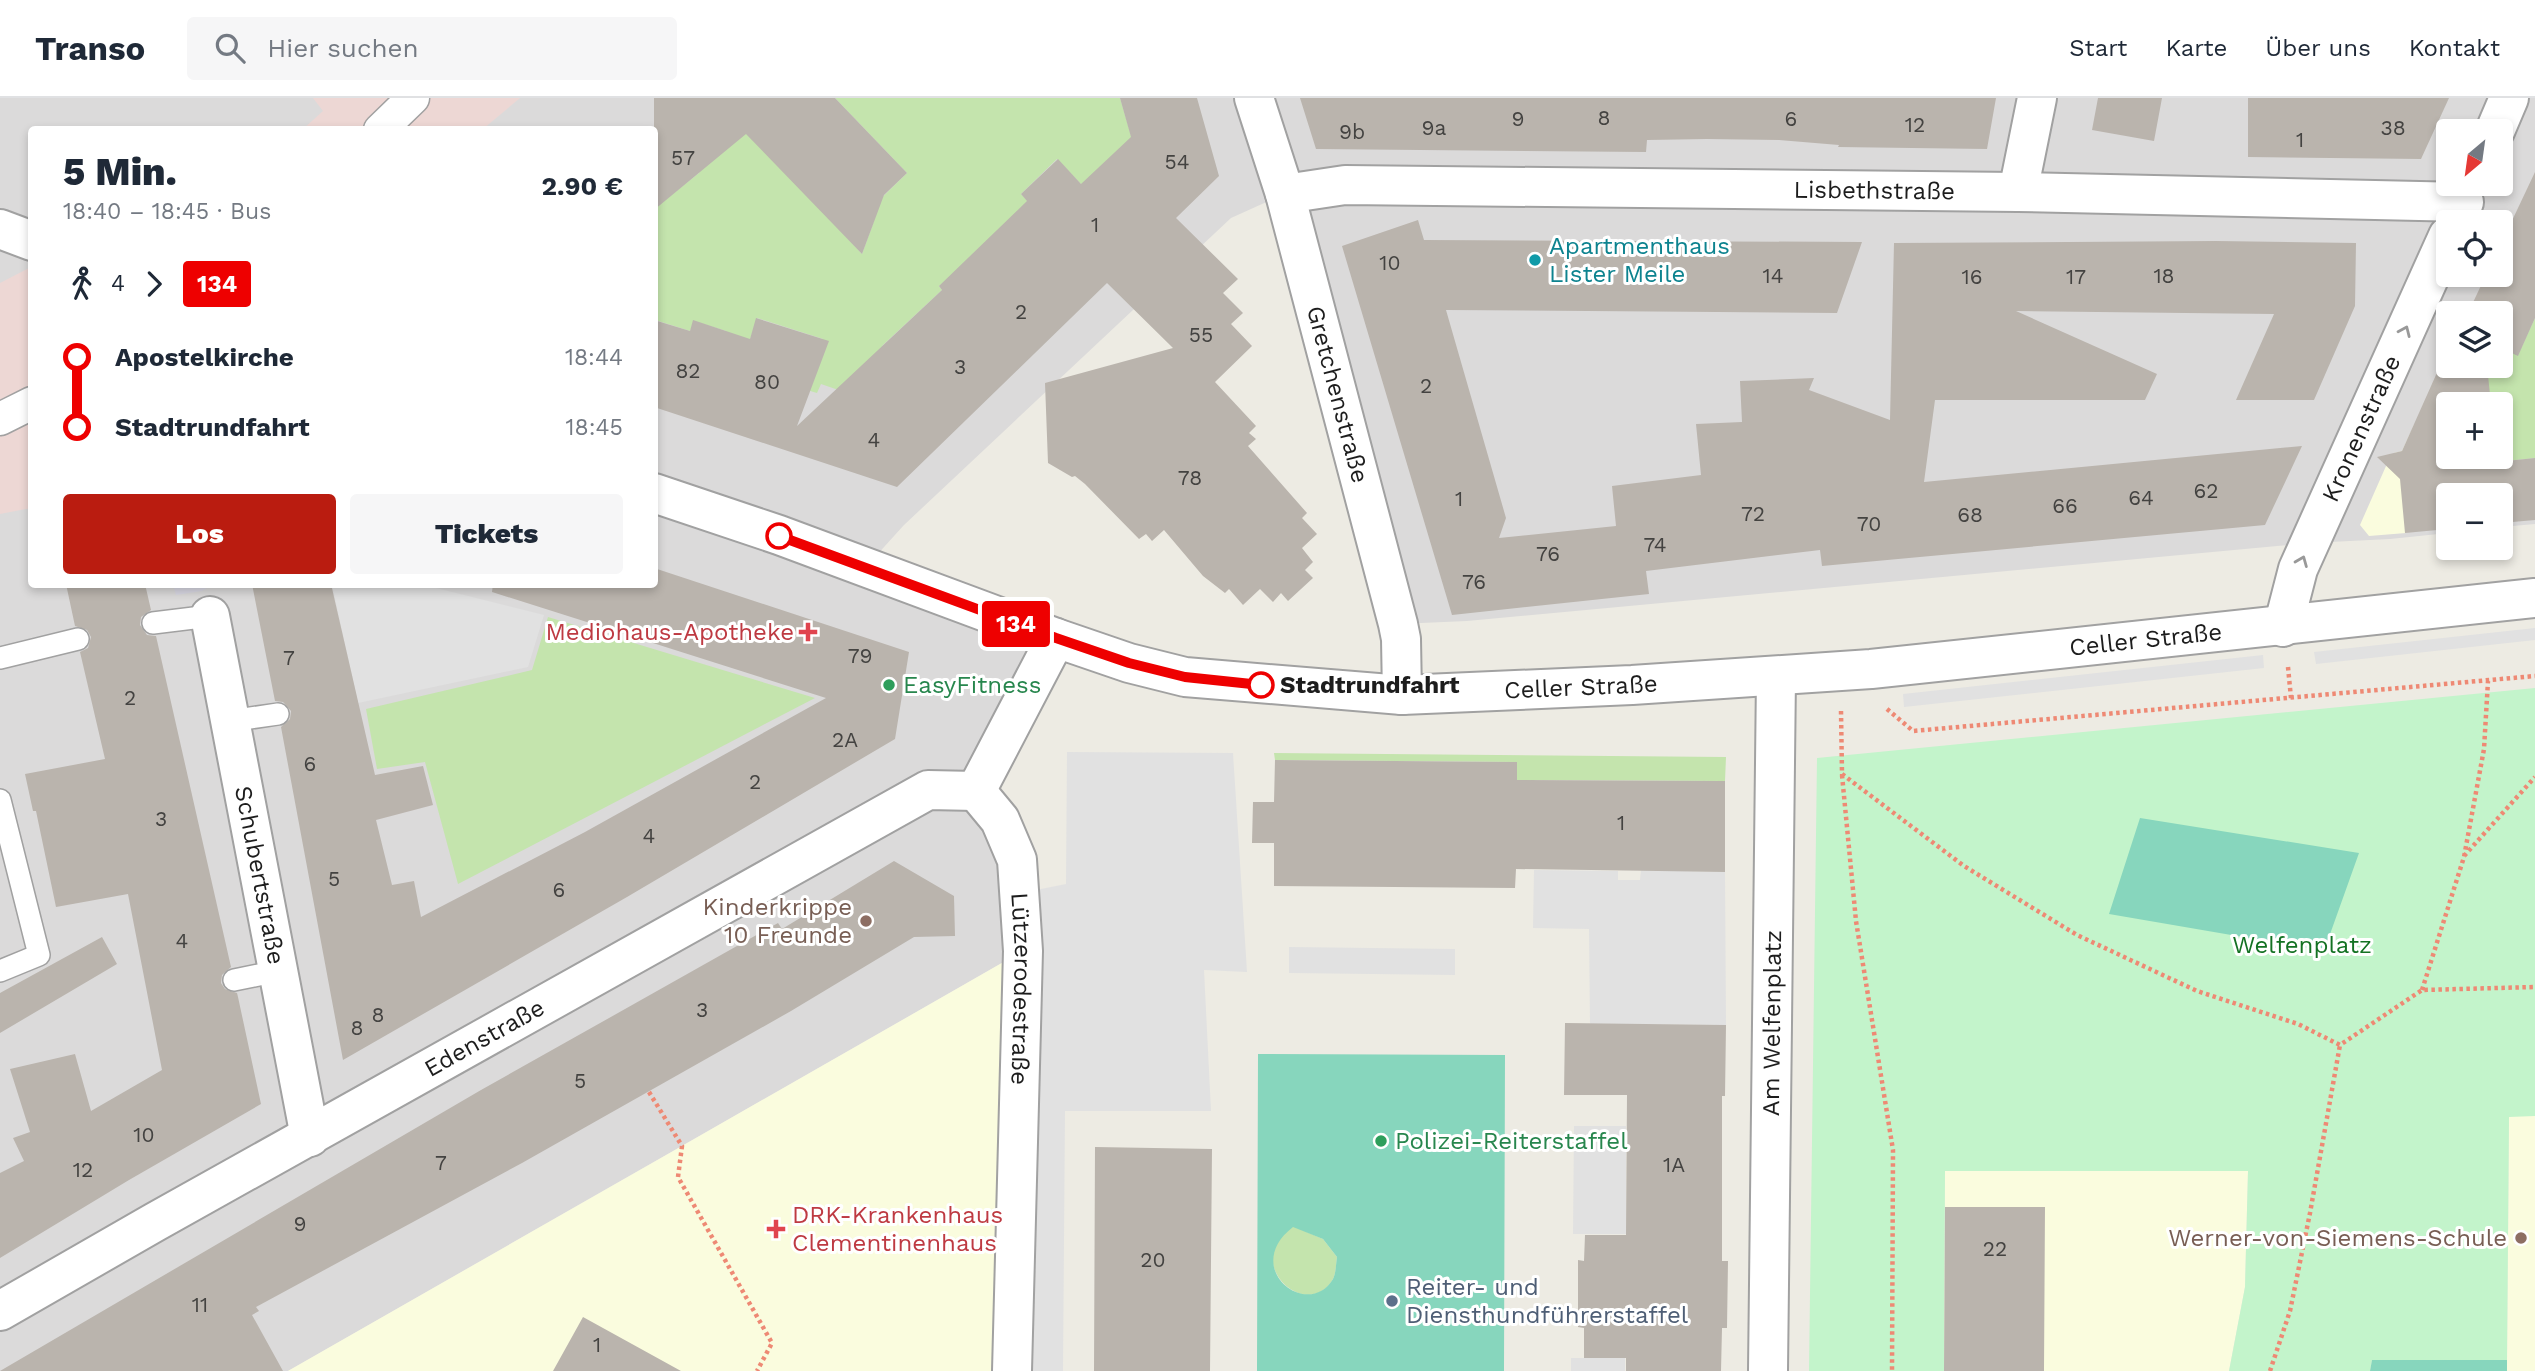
<!DOCTYPE html>
<html lang="de">
<head>
<meta charset="utf-8">
<style>
	:root { --surface:#fff; --page:#f6f6f7; --text:#1f2937; --muted:#747a83; --line:#e0e1e3; --accent:#ba1c10 }
	body { margin:0; font-family:"Work Sans",sans-serif; background:var(--page); color:var(--text); height:100vh; display:flex; flex-direction:column; font-size:26px; white-space:nowrap }
	* { box-sizing:border-box; margin:0 }
	p { font-size:23px; color:var(--muted) }
	.icon { flex:none; width:38px; height:38px; fill:none; stroke:currentColor; stroke-width:2; stroke-linecap:round; stroke-linejoin:round }
	.map { position:relative; flex:1; overflow:hidden }
	.side { position:absolute; left:28px; top:28px; width:630px; height:462px; display:flex; flex-direction:column; background:var(--surface); border-radius:7px; box-shadow:0 4px 10px #0003 }
	.side>* { flex:none }
	.badge { padding:0 14px; border-radius:5px; font-size:24px; line-height:46px }
	.needle { width:46px; rotate:209deg }
	.controls { position:absolute; left:2436px; top:21px; display:grid; gap:14px }
	.controls a { display:grid; place-items:center; width:77px; height:77px; border-radius:7px; background:var(--surface); box-shadow:0 4px 10px #0003; font-size:35px }
	.map>.badge { position:absolute; translate:-50% -50%; box-shadow:0 0 0 4px #fff }
	.legs { display:flex; align-items:center; gap:10px; height:77px; padding:0 35px; font-size:23px }
	.legs p { margin-inline-start:auto }
	.head { display:flex; align-items:center; justify-content:space-between; height:119px; padding:0 35px }
	h1 { font-size:38px; font-weight:800; line-height:52px }
	.primary-button { display:flex; gap:14px; margin-top:auto; padding:14px 35px }
	.primary-button a { flex:1; height:80px; border-radius:7px; background:var(--accent); color:#fff; font-size:28px; font-weight:800; line-height:80px; text-align:center }
	.primary-button a+a { background:var(--page); color:var(--text) }
	ul { padding:0 35px; list-style:none }
	li { display:flex; align-items:center; gap:24px; height:70px; font-size:26px }
	li i { display:grid; place-items:center; width:10px; height:100%; margin:0 9px; background:currentColor }
	li i::after { content:''; width:18px; height:18px; margin:-9px; border:5px solid; border-radius:50%; background:var(--surface) }
	li p { margin-inline-start:auto }
	li:first-child i { background:linear-gradient(#0000 50%,currentColor 0) }
	li:last-child i { background:linear-gradient(currentColor 50%,#0000 0) }
	header { display:flex; align-items:center; gap:42px; box-sizing:border-box; height:98px; padding:0 35px; background:var(--surface); border-bottom:2px solid var(--line) }
	header strong { font-size:33px }
	nav { display:flex; gap:38px; margin-inline-start:auto; font-size:24px }
	.search { width:490px; height:63px; background:var(--page); display:flex; align-items:center; gap:18px; box-sizing:border-box; padding:0 24px; border-radius:7px; color:var(--muted); font-size:26px }
	.map>svg:first-child { display:block }
	.residential { fill:#dbdada; fill-rule:evenodd }
	.commercial { fill:#edd7d4 }
	.education { fill:#fafcde }
	.grass { fill:#c4e4ad }
	.park { fill:#c3f4cb }
	.pitch { fill:#87d6bd; fill-rule:evenodd }
	.parking { fill:#e1e1e1 }
	.plaza { fill:#d9d8e3 }
	.building { fill:#bab4ad }
	.lines { fill:none; stroke-linecap:round; stroke-linejoin:round }
	.service-casing { stroke:#a1a1a1; stroke-width:24 }
	.pedestrian-casing { stroke:#a1a1a1; stroke-width:35 }
	.minor-casing { stroke:#a1a1a1; stroke-width:42 }
	.tertiary-casing { stroke:#a1a1a1; stroke-width:42 }
	.path { stroke:#ee8974; stroke-width:4.5; stroke-dasharray:3.5 3.5; stroke-linecap:butt }
	.service { stroke:#fff; stroke-width:21 }
	.pedestrian { stroke:#fff; stroke-width:32 }
	.minor { stroke:#fff; stroke-width:38 }
	.tertiary { stroke:#fff; stroke-width:38 }
	.oneway { stroke:#999 }
	.line-1-casing { stroke:#fff; stroke-width:16 }
	.line-1 { stroke:#e00; stroke-width:10 }
	.culture-dot { fill:#0f9aa8; stroke:#fff; stroke-width:2.5 }
	.stop-1-dot { fill:#fff; stroke:#e00; stroke-width:3.5 }
	.health-dot { fill:#e0444e; stroke:#fff; stroke-width:2.5 }
	.leisure-dot { fill:#2e9e5b; stroke:#fff; stroke-width:2.5 }
	.education-dot { fill:#8d6e63; stroke:#fff; stroke-width:2.5 }
	.service-dot { fill:#5c6f8a; stroke:#fff; stroke-width:2.5 }
	.labels { text-anchor:middle; stroke-width:6; stroke-linejoin:round; paint-order:stroke }
	.number-label { font-size:21px; fill:#444341 }
	.street-label { font-size:24px; fill:#1d1d1d; stroke:#fff }
	.culture-label { font-size:24px; fill:#0d838f; stroke:#fff; text-anchor:start }
	.health-label { font-size:24px; fill:#be3a42; stroke:#fff; text-anchor:end }
	.leisure-label { font-size:24px; fill:#27864d; stroke:#fff; text-anchor:start }
	.stop-label { font-size:24px; font-weight:bold; fill:#1d1d1d; stroke:#fff; text-anchor:start }
	.education-label { font-size:24px; fill:#785e54; stroke:#fff; text-anchor:end }
	.park-label { font-size:24px; fill:#147223; stroke:#fff }
	.service-label { font-size:24px; fill:#4e5e75; stroke:#fff; text-anchor:start }
</style>
</head>
<body>
<header>
<strong>Transo</strong>
<div class="search"><svg class="icon" aria-label="search" viewBox="0 0 24 24"><circle cx="10" cy="10" r="6"/><path d="M15 15l6 6"/></svg>Hier suchen</div>
<nav><a>Start</a><a>Karte</a><a>Über uns</a><a>Kontakt</a></nav>
</header>
<div class="map">
<svg width="2535" height="1273" viewBox="0 0 2535 1273">
	<rect width="100%" height="100%" fill="#edebe3"/>
	<path class="residential" d="M 0,0 L 2535,0 L 2535,426 L 2501,429 L 2501,397 L 2448,397 L 2448,435 L 2390,441 L 2310,445 L 1467,523 L 1398,526 L 1284,96 L 1231,120 L 904,427 L 865,470 L 1056,540 L 976,693 L 1000,722 L 1023,853 L 288,1273 L 0,1273 ZM 32,32 L 654,32 L 654,486 L 32,486 ZM 2448,33 L 2501,33 L 2501,86 L 2448,86 ZM 2448,124 L 2501,124 L 2501,177 L 2448,177 ZM 2448,215 L 2501,215 L 2501,268 L 2448,268 ZM 2448,306 L 2501,306 L 2501,359 L 2448,359 Z"/>
	<path class="commercial" d="M 313,0 L 520,0 L 483,31 L 302,32 L 323,13 Z
		M 31,169 L 31,410 L 0,416 L 0,185 Z"/>
	<path class="education" d="M 2414,327 L 2448,343 L 2448,352 L 2406,435 L 2369,438 L 2360,427 L 2390,359 L 2394,355 L 2402,353 Z
		M 1023,853 L 1012,1273 L 288,1273 L 682,1048 Z
		M 2509,1018 L 2535,1018 L 2535,1273 L 2507,1273 Z
		M 1945,1073 L 2248,1073 L 2245,1189 L 2229,1273 L 1944,1273 Z"/>
	<path class="grass" d="M 720,0 L 862,156 L 874,123 L 866,115 L 907,75 L 835,0 L 1120,0 L 1144,82 L 1081,86 L 1057,61 L 1021,96 L 1036,112 L 939,188 L 942,192 L 883,247 L 853,297 L 821,286 L 817,295 L 807,292 L 823,241 L 757,220 L 740,272 L 726,233 L 694,223 L 690,233 L 655,222 L 655,110 L 699,75 Z
		M 2535,220 L 2535,360 L 2440,370 L 2448,352 L 2448,359 L 2501,359 L 2501,306 L 2479,306 L 2471,302 L 2486,268 L 2501,268 L 2501,250 L 2518,257 Z
		M 548,519 L 815,600 L 458,786 L 425,664 L 377,671 L 366,611 L 532,572 Z
		M 1274,655 L 1726,659 L 1725,683 L 1535,682 L 1516,705 L 1516,664 L 1275,662 Z
		M 1293,1128 L 1323,1141 L 1337,1159 C 1336,1166 1336,1175 1333,1181 C 1309,1222 1252,1174 1280,1139 C 1284,1135 1290,1131 1293,1128 Z"/>
	<path class="park" d="M 2535,590 L 2535,1018 L 2509,1019 L 2507,1262 L 2372,1262 L 2370,1273 L 2229,1273 L 2245,1189 L 2248,1073 L 1945,1073 L 1944,1273 L 1809,1273 L 1817,660 Z"/>
	<path class="pitch" d="M 2140,720 L 2359,755 L 2324,853 L 2109,816 Z
		M 1258,956 L 1505,957 L 1504,1273 L 1257,1273 ZM 1293,1129 L 1323,1141 L 1337,1159 C 1336,1165 1336,1175 1333,1181 C 1308,1223 1240,1170 1293,1129 Z
		M 2372,1262 L 2507,1262 L 2507,1273 L 2370,1273 Z"/>
	<path class="parking" d="M 332,487 L 424,487 L 544,517 L 528,569 L 358,605 Z
		M 2535,530 L 2535,542 L 2316,566 L 2314,554 Z
		M 2263,557 L 2264,570 L 1904,609 L 1903,596 Z
		M 1067,654 L 1233,655 L 1247,874 L 1204,872 L 1211,1013 L 1065,1013 L 1063,1273 L 1022,1273 L 1026,794 L 1066,786 Z
		M 1534,772 L 1618,773 L 1618,782 L 1640,782 L 1641,772 L 1725,774 L 1726,927 L 1590,926 L 1589,831 L 1533,830 Z
		M 1289,849 L 1455,851 L 1455,877 L 1289,875 Z
		M 1574,1028 L 1626,1028 L 1626,1136 L 1573,1136 Z
		M 1571,1260 L 1625,1260 L 1625,1273 L 1571,1273 Z"/>
	<path class="plaza" d="M 173,487 L 173,486 L 212,487 L 202,493 L 176,497 Z"/>
	<path class="building" d="M 654,0 L 835,0 L 907,75 L 884,97 L 862,156 L 746,36 L 654,112 Z
		M 1120,0 L 1197,0 L 1219,78 L 1176,120 L 1238,181 L 1223,195 L 1243,215 L 1231,226 L 1252,248 L 1215,284 L 1256,328 L 1249,335 L 1256,341 L 1248,348 L 1307,415 L 1302,420 L 1317,436 L 1302,450 L 1313,464 L 1305,472 L 1313,480 L 1288,503 L 1281,495 L 1273,504 L 1260,491 L 1243,507 L 1229,491 L 1225,495 L 1203,478 L 1164,432 L 1152,443 L 1146,436 L 1139,441 L 1085,386 L 1075,378 L 1072,379 L 1048,365 L 1045,285 L 1173,250 L 1107,185 L 897,389 L 654,309 L 654,222 L 690,233 L 693,222 L 750,241 L 756,220 L 829,243 L 797,328 L 942,192 L 939,188 L 1027,103 L 1021,96 L 1058,61 L 1081,86 L 1131,39 Z
		M 1300,0 L 1996,0 L 1987,51 L 1838,49 L 1839,47 L 1779,42 L 1707,41 L 1647,42 L 1646,54 L 1316,51 Z
		M 2098,0 L 2162,0 L 2154,43 L 2092,32 Z
		M 2248,0 L 2449,0 L 2421,61 L 2248,59 Z
		M 2535,74 L 2535,220 L 2518,258 L 2501,250 L 2501,215 L 2468,215 L 2486,177 L 2501,177 L 2501,146 Z
		M 1418,122 L 1424,142 L 1862,144 L 1837,215 L 1446,212 L 1506,420 L 1499,440 L 1616,428 L 1612,388 L 1701,377 L 1696,326 L 1742,324 L 1740,283 L 1814,280 L 1809,292 L 1890,322 L 1894,145 L 2216,143 L 2356,145 L 2355,208 L 2314,302 L 2236,302 L 2274,216 L 2016,213 L 2157,276 L 2145,302 L 1935,302 L 1924,384 L 2302,348 L 2265,427 L 1822,468 L 1820,452 L 1646,473 L 1649,496 L 1452,517 L 1342,148 Z
		M 2448,250 L 2448,268 L 2487,268 L 2491,306 L 2448,306 L 2448,359 L 2496,359 L 2497,364 L 2535,360 L 2535,422 L 2501,425 L 2501,397 L 2448,397 L 2448,431 L 2405,435 L 2400,381 L 2377,359 L 2402,353 Z
		M 654,470 L 909,554 L 895,641 L 627,799 L 343,962 L 281,629 L 290,621 L 291,613 L 283,604 L 275,603 L 252,486 L 331,486 L 375,677 L 423,668 L 433,707 L 376,722 L 392,787 L 414,783 L 421,819 L 585,734 L 826,600 L 492,494 L 493,486 L 654,486 Z
		M 66,486 L 145,486 L 151,512 L 141,519 L 140,527 L 147,537 L 156,538 L 231,869 L 222,877 L 221,885 L 225,891 L 237,895 L 238,899 L 261,1006 L 129,1082 L 0,1160 L 0,1075 L 24,1063 L 13,1040 L 30,1034 L 10,971 L 75,956 L 91,1013 L 162,972 L 128,796 L 56,809 L 36,713 L 33,713 L 25,676 L 105,661 L 80,554 L 88,550 L 91,539 L 87,532 L 75,528 Z
		M 1275,662 L 1517,664 L 1517,682 L 1725,683 L 1725,774 L 1516,771 L 1515,790 L 1274,788 L 1274,745 L 1252,745 L 1253,704 L 1274,704 Z
		M 894,763 L 954,798 L 955,838 L 914,839 L 791,913 L 522,1065 L 256,1209 L 259,1213 L 252,1217 L 283,1273 L 0,1273 L 481,992 L 778,825 L 782,831 Z
		M 102,839 L 117,866 L 0,935 L 0,895 Z
		M 1565,925 L 1726,927 L 1725,998 L 1722,998 L 1722,1163 L 1728,1163 L 1727,1230 L 1722,1230 L 1721,1273 L 1626,1273 L 1626,1260 L 1584,1260 L 1584,1230 L 1578,1229 L 1578,1162 L 1584,1163 L 1585,1137 L 1626,1137 L 1627,997 L 1564,997 Z
		M 1095,1049 L 1212,1051 L 1210,1273 L 1094,1273 Z
		M 1945,1109 L 2045,1109 L 2044,1273 L 1944,1273 Z
		M 583,1219 L 681,1273 L 553,1273 Z"/>
	<g class="lines">
		<g class="service-casing">
			<path id="service" d="M 153,525 L 210,518
				M 0,560 L 78,541
				M 230,623 L 278,616
				M 0,702 L 39,857 L 0,873
				M 234,882 L 278,873"/>
		</g>
		<g class="pedestrian-casing">
			<path id="pedestrian" d="M 380,32 L 413,0
				M 0,321 L 32,305"/>
		</g>
		<g class="minor-casing">
			<g id="minor">
				<path id="s1" d="M 1254,0 L 1285,96 L 1398,526 L 1401,541 L 1402,597"/>
				<path d="M 2495,33 L 2509,0"/>
				<path d="M 2018,94 L 2037,0"/>
				<path id="s2" d="M 1285,96 L 1345,87 L 2018,94 L 2464,104"/>
				<path id="s3" d="M 210,518 L 310,1039"/>
				<path id="s4" d="M 2283,529 L 2298,471 L 2448,138"/>
				<path id="s5" d="M 976,693 L 1000,722 L 1017,762 L 1023,853 L 1012,1273"/>
				<path d="M 976,693 L 1056,540"/>
				<path id="s6" d="M 0,1213 L 155,1124 L 928,692 L 976,693"/>
				<path id="s7" d="M 1768,1273 L 1776,578"/>
			</g>
		</g>
		<g class="tertiary-casing">
			<g id="tertiary">
				<path d="M 0,131 L 32,143"/>
				<path id="s8" d="M 654,395 L 779,437 L 1056,540 L 1129,565 L 1185,579 L 1402,597 L 1632,587 L 1871,571 L 2535,500"/>
			</g>
		</g>
		<path class="path" d="M 2288,569 L 2291,600
			M 1887,611 L 1913,633 L 2535,578
			M 1841,613 L 1842,676 L 1964,768 L 2077,837 L 2197,893 L 2298,926 L 2340,947 L 2422,892 L 2535,889
			M 1842,677 L 1856,823 L 1893,1052 L 1892,1273
			M 2464,758 L 2535,679
			M 2422,892 L 2464,759 L 2484,651 L 2488,583
			M 649,994 L 682,1048 L 678,1079 L 772,1245 L 757,1273
			M 2270,1273 L 2290,1213 L 2310,1115 L 2340,947"/>
		<use href="#service" class="service"/>
		<use href="#pedestrian" class="pedestrian"/>
		<use href="#minor" class="minor"/>
		<use href="#tertiary" class="tertiary"/>
	</g>
	<defs><path id="oneway-chevron" d="M-2-3.5L2.5 0L-2 3.5" fill="none" stroke-width="1.6" stroke-linecap="round" stroke-linejoin="round" transform="scale(1.75)"/></defs>
	<g class="oneway">
		<use href="#oneway-chevron" transform="translate(2405 233) rotate(-66)"/>
		<use href="#oneway-chevron" transform="translate(2302 463) rotate(-68)"/>
	</g>
	<g class="lines">
		<g class="line-1-casing">
			<path id="line-1" d="M 779,438 L 1056,540 L 1129,565 L 1185,579 L 1261,587"/>
		</g>
		<use href="#line-1" class="line-1"/>
	</g>
	<circle class="culture-dot" cx="1535" cy="162" r="7"/>
	<g class="stop-1-dot">
		<circle cx="779" cy="438" r="12"/>
		<circle cx="1261" cy="587" r="12"/>
	</g>
	<g class="health-dot">
		<path d="M804.5 523.5h7v7h7v7h-7v7h-7v-7h-7v-7h7z"/>
		<path d="M772.5 1120.5h7v7h7v7h-7v7h-7v-7h-7v-7h7z"/>
	</g>
	<g class="leisure-dot">
		<circle cx="889" cy="587" r="7"/>
		<circle cx="1381" cy="1043" r="7"/>
	</g>
	<g class="education-dot">
		<circle cx="866" cy="823" r="7"/>
		<circle cx="2521" cy="1140" r="7"/>
	</g>
	<circle class="service-dot" cx="1392" cy="1203" r="7"/>
	<g class="labels">
		<g class="number-label">
			<text x="1604" y="27">8</text>
			<text x="1518" y="28">9</text>
			<text x="1791" y="28">6</text>
			<text x="1915" y="34">12</text>
			<text x="1434" y="37">9a</text>
			<text x="2393" y="37">38</text>
			<text x="1352" y="41">9b</text>
			<text x="2300" y="49">1</text>
			<text x="683" y="67">57</text>
			<text x="1177" y="71">54</text>
			<text x="1095" y="134">1</text>
			<text x="1390" y="172">10</text>
			<text x="1773" y="185">14</text>
			<text x="2164" y="185">18</text>
			<text x="1972" y="186">16</text>
			<text x="2076" y="186">17</text>
			<text x="1021" y="221">2</text>
			<text x="1201" y="244">55</text>
			<text x="960" y="276">3</text>
			<text x="688" y="280">82</text>
			<text x="767" y="291">80</text>
			<text x="1426" y="295">2</text>
			<text x="874" y="349">4</text>
			<text x="1190" y="387">78</text>
			<text x="2206" y="400">62</text>
			<text x="2141" y="407">64</text>
			<text x="1459" y="408">1</text>
			<text x="2065" y="415">66</text>
			<text x="1753" y="423">72</text>
			<text x="1970" y="424">68</text>
			<text x="1869" y="433">70</text>
			<text x="1655" y="454">74</text>
			<text x="1548" y="463">76</text>
			<text x="1474" y="491">76</text>
			<text x="860" y="565">79</text>
			<text x="289" y="567">7</text>
			<text x="130" y="607">2</text>
			<text x="845" y="649">2A</text>
			<text x="310" y="673">6</text>
			<text x="755" y="691">2</text>
			<text x="161" y="728">3</text>
			<text x="1621" y="732">1</text>
			<text x="649" y="745">4</text>
			<text x="334" y="788">5</text>
			<text x="559" y="799">6</text>
			<text x="182" y="850">4</text>
			<text x="702" y="919">3</text>
			<text x="378" y="924">8</text>
			<text x="357" y="937">8</text>
			<text x="580" y="990">5</text>
			<text x="144" y="1044">10</text>
			<text x="441" y="1072">7</text>
			<text x="1674" y="1074">1A</text>
			<text x="83" y="1079">12</text>
			<text x="300" y="1133">9</text>
			<text x="1995" y="1158">22</text>
			<text x="1153" y="1169">20</text>
			<text x="200" y="1214">11</text>
			<text x="597" y="1254">1</text>
		</g>
		<g class="street-label">
			<text dy="8" stroke="none"><textPath href="#s2" startOffset="590">Lisbethstraße</textPath></text>
			<text dy="8" stroke="none"><textPath href="#s1" startOffset="308">Gretchenstraße</textPath></text>
			<text dy="8" stroke="none"><textPath href="#s4" startOffset="214">Kronenstraße</textPath></text>
			<text dy="8" stroke="none"><textPath href="#s8" startOffset="1526">Celler Straße</textPath></text>
			<text dy="8" stroke="none"><textPath href="#s8" startOffset="959">Celler Straße</textPath></text>
			<text dy="8" stroke="none"><textPath href="#s3" startOffset="264">Schubertstraße</textPath></text>
			<text dy="8" stroke="none"><textPath href="#s5" startOffset="210">Lützerodestraße</textPath></text>
			<text dy="8" stroke="none"><textPath href="#s7" startOffset="348">Am Welfenplatz</textPath></text>
			<text dy="8" stroke="none"><textPath href="#s6" startOffset="556">Edenstraße</textPath></text>
		</g>
		<g class="culture-label">
			<text x="1549" y="156">Apartmenthaus<tspan x="1549" dy="28">Lister Meile</tspan></text>
		</g>
		<g class="health-label">
			<text x="794" y="542">Mediohaus-Apotheke</text>
			<text x="792" y="1125" text-anchor="start">DRK-Krankenhaus<tspan x="792" dy="28">Clementinenhaus</tspan></text>
		</g>
		<g class="leisure-label">
			<text x="903" y="595">EasyFitness</text>
			<text x="1395" y="1051">Polizei-Reiterstaffel</text>
		</g>
		<g class="stop-label">
			<text x="1280" y="595">Stadtrundfahrt</text>
		</g>
		<g class="education-label">
			<text x="852" y="817">Kinderkrippe<tspan x="852" dy="28">10 Freunde</tspan></text>
			<text x="2507" y="1148">Werner-von-Siemens-Schule</text>
		</g>
		<g class="park-label">
			<text x="2302" y="855">Welfenplatz</text>
		</g>
		<g class="service-label">
			<text x="1406" y="1197">Reiter- und<tspan x="1406" dy="28">Diensthundführerstaffel</tspan></text>
		</g>
	</g>
</svg>
<div class="controls">
<a><svg class="needle" viewBox="-14 -14 28 28"><path d="M0-13l5 13h-10z" fill="#e53935"/><path d="M0 13l5-13h-10z" fill="#747a83"/></svg></a>
<a><svg class="icon" aria-label="locate" viewBox="0 0 24 24"><circle cx="12" cy="12" r="6"/><path d="M12 2v4M12 18v4M2 12h4M18 12h4"/></svg></a>
<a><svg class="icon" aria-label="layers" viewBox="0 0 24 24"><path d="M12 4l9 5-9 5-9-5zM3 14l9 5 9-5"/></svg></a>
<a>+</a>
<a>−</a>
</div>
<b class="badge" style="left:1016px;top:526px;background:#e00;color:#fff">134</b>
<section class="side">
<div class="head"><div><h1>5 Min.</h1><p>18:40 – 18:45 · Bus</p></div><b>2.90 €</b></div>
<div class="legs"><svg class="icon" aria-label="walk" viewBox="0 0 24 24"><circle cx="13" cy="4" r="2"/><path d="M13 8l-2 6 4 7M11 14l-3 7M7 12l3-4h3l4 4"/></svg>4<svg class="icon" aria-label="forward" viewBox="0 0 24 24"><path d="M9 5l7 7-7 7"/></svg><b class="badge" style="background:#e00;color:#fff">134</b></div>
<ul>
<li><i style="color:#e00"></i><b>Apostelkirche</b><p>18:44</p></li>
<li><i style="color:#e00"></i><b>Stadtrundfahrt</b><p>18:45</p></li>
</ul>
<div class="primary-button"><a>Los</a><a>Tickets</a></div>
</section>
</div>
</body>
</html>
